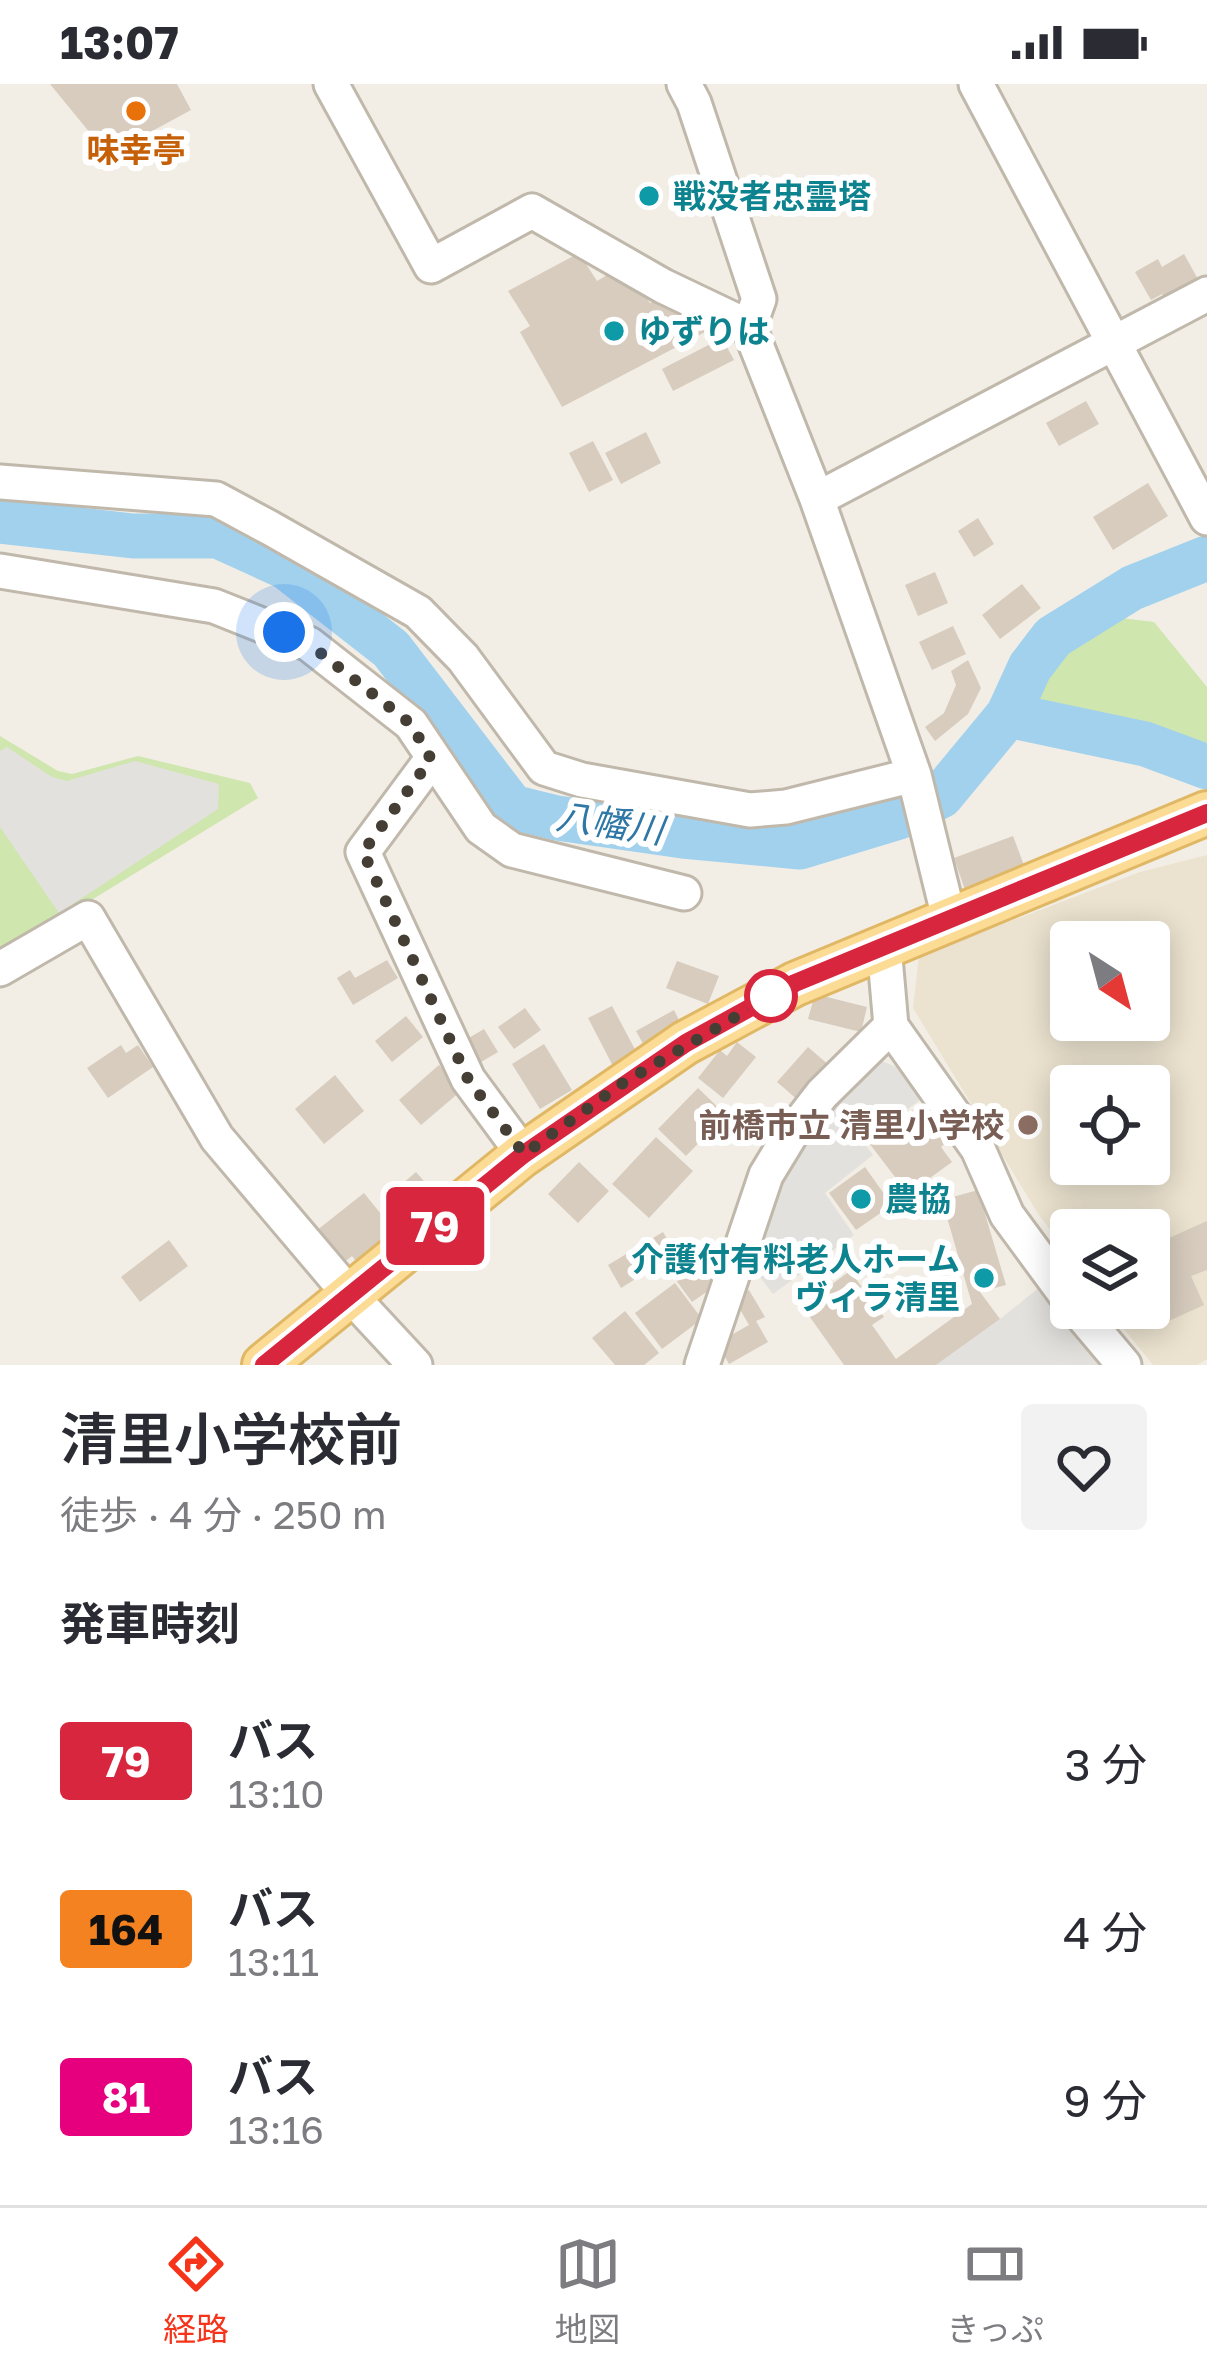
<!DOCTYPE html>
<html lang="ja">
<head>
<meta charset="utf-8">
<style>
	:root { --surface:#fff; --page:#f2f2f3; --text:#2b2b33; --muted:#7c7c81; --line:#e1e1e2; --accent:#f5341a }
	body { margin:0; font-family:"Golos Text","Noto Sans JP",sans-serif; background:var(--page); color:var(--text); height:100vh; display:flex; flex-direction:column; font-size:45px; white-space:nowrap }
	* { box-sizing:border-box; margin:0 }
	p { font-size:39px; color:var(--muted) }
	.icon { flex:none; width:66px; height:66px; fill:none; stroke:currentColor; stroke-width:2; stroke-linecap:round; stroke-linejoin:round }
	.map { position:relative; height:1281px; overflow:hidden }
	.side { display:flex; flex-direction:column; background:var(--surface); flex:1 }
	.side>* { flex:none }
	.badge { padding:0 24px; border-radius:9px; font-size:42px; line-height:78px }
	.needle { width:78px; rotate:144deg }
	.tools { position:absolute; left:1050px; top:837px; display:grid; gap:24px }
	.tools a { display:grid; place-items:center; width:120px; height:120px; border-radius:12px; background:var(--surface); box-shadow:0 6px 30px #0003; font-size:60px }
	.you { position:absolute; width:60px; height:60px; margin:-30px; border:9px solid #fff; border-radius:50%; background:#1a73e8; box-shadow:0 0 0 18px #1a73e833 }
	.map>.badge { position:absolute; translate:-50% -50%; box-shadow:0 0 0 6px #fff }
	h2 { padding:0 60px; font-size:45px; line-height:108px }
	.round { display:grid; place-items:center; flex:none; width:126px; height:126px; border-radius:12px; background:var(--page) }
	.overview { display:flex; align-items:center; justify-content:space-between; height:204px; padding:0 60px }
	h1 { font-size:57px; font-weight:600; line-height:90px }
	ul { padding:0; list-style:none }
	li { display:flex; align-items:center; gap:36px; height:168px; padding:0 60px }
	li div { flex:1 }
	li b { display:block; font-size:45px }
	li em { font-style:normal }
	li .badge { min-width:132px; font-weight:700; text-align:center }
	.status { display:flex; justify-content:space-between; align-items:center; height:84px; padding:0 60px; background:var(--surface); direction:ltr }
	.status svg { height:33px; fill:currentColor }
	.menu { display:flex; justify-content:space-around; align-items:center; height:168px; border-top:3px solid var(--line); background:var(--surface); font-size:33px; color:var(--muted) }
	.menu a { display:grid; justify-items:center; gap:6px }
	.menu .current { color:var(--accent) }
	.map>svg:first-child { display:block }
	.education { fill:#ebe2cf; fill-rule:evenodd }
	.green { fill:#cfe6af }
	.parking { fill:#e3e1dd }
	.lines { fill:none; stroke-linecap:round; stroke-linejoin:round }
	.river { stroke:#a2d1ee; stroke-width:45 }
	.building { fill:#d7ccbe }
	.minor-casing { stroke:#c0b8ab; stroke-width:39 }
	.major-casing { stroke:#e0b865; stroke-width:48 }
	.minor { stroke:#fff; stroke-width:33 }
	.major { stroke:#fcdb95; stroke-width:42 }
	.line-casing { stroke:#fff; stroke-width:27 }
	.line { stroke:#d7263d; stroke-width:18 }
	.walk { stroke:#453e35; stroke-width:12; stroke-dasharray:0 21.6 }
	.food-dot { fill:#e8710a; stroke:#fff; stroke-width:4.5 }
	.culture-dot { fill:#0f9aa8; stroke:#fff; stroke-width:4.5 }
	.stop-dot { fill:#fff; stroke:#d7263d; stroke-width:6 }
	.education-dot { fill:#8d6e63; stroke:#fff; stroke-width:4.5 }
	.labels { text-anchor:middle; stroke-width:12; stroke-linejoin:round; paint-order:stroke }
	.food-label { font-size:33px; font-weight:bold; fill:#c56008; stroke:#fff }
	.culture-label { font-size:33px; font-weight:bold; fill:#0d838f; stroke:#fff; text-anchor:start }
	.education-label { font-size:33px; font-weight:bold; fill:#785e54; stroke:#fff; text-anchor:end }
	.water-label { font-size:36px; font-style:italic; fill:#2f78a6; stroke:#fff }
</style>
</head>
<body>
<div class="status"><b>13:07</b><svg viewBox="0 0 49 12"><path d="M0 12V9h3v3zM5 12V6h3v6zM10 12V3h3v9zM15 12V0h3v12zM26 1h20v11H26zM47 4h2v5h-2z"/></svg></div>
<div class="map">
<svg width="1207" height="1281" viewBox="0 0 1207 1281">
	<rect width="100%" height="100%" fill="#f2eee5"/>
	<path class="education" d="M 1207,771 L 1207,1275 L 1197,1281 L 1153,1281 L 1107,1224 L 1149,1224 L 1149,1146 L 1071,1146 L 1071,1174 L 1037,1128 L 913,924 L 919,872 L 1140,788 ZM 1071,858 L 1149,858 L 1149,936 L 1071,936 ZM 1071,1002 L 1149,1002 L 1149,1080 L 1071,1080 Z"/>
	<path class="green" d="M 1105,532 L 1154,538 L 1207,603 L 1207,667 L 1189,659 L 1027,624 L 1054,571 Z
		M 0,652 L 58,687 L 72,690 L 138,672 L 250,699 L 258,714 L 0,872 Z"/>
	<path class="parking" d="M 7,663 L 52,693 L 67,697 L 135,677 L 219,700 L 218,725 L 59,829 L 0,743 L 0,667 Z
		M 877,975 L 896,983 L 921,1015 L 864,1059 L 873,1071 L 825,1109 L 854,1151 L 773,1210 L 743,1171 L 779,1090 Z
		M 1040,1203 L 1105,1281 L 936,1281 L 1000,1235 Z"/>
	<g class="lines">
		<path class="river" d="M 0,437 L 133,452 L 218,452 L 286,483 L 391,565 L 512,723 L 557,734 L 683,752 L 800,763 L 899,733 L 941,712 L 1008,631 L 1030,583 L 1053,553 L 1132,504 L 1207,474
			M 1008,631 L 1145,660 L 1207,683"/>
	</g>
	<path class="building" d="M 50,0 L 177,0 L 191,26 L 108,71 Z
		M 579,169 L 597,197 L 617,185 L 635,195 L 650,219 L 664,212 L 700,230 L 709,246 L 562,323 L 520,248 L 530,242 L 508,207 Z
		M 1184,170 L 1199,197 L 1165,216 L 1162,210 L 1151,216 L 1135,188 L 1158,175 L 1162,183 Z
		M 722,254 L 734,276 L 673,307 L 662,285 Z
		M 1086,317 L 1099,340 L 1059,362 L 1046,339 Z
		M 646,348 L 661,379 L 621,400 L 605,369 Z
		M 593,357 L 613,396 L 589,408 L 569,369 Z
		M 1148,399 L 1168,432 L 1113,466 L 1093,433 Z
		M 978,434 L 994,460 L 974,473 L 958,447 Z
		M 935,488 L 948,519 L 918,532 L 905,501 Z
		M 1022,500 L 1041,524 L 1000,555 L 982,531 Z
		M 953,542 L 966,570 L 932,586 L 919,558 Z
		M 968,576 L 981,604 L 968,630 L 935,657 L 925,643 L 944,629 L 956,601 L 951,587 Z
		M 1013,752 L 1025,784 L 965,806 L 954,774 Z
		M 387,876 L 398,894 L 353,921 L 337,894 L 350,886 L 355,894 Z
		M 677,877 L 719,892 L 708,920 L 666,904 Z
		M 815,910 L 867,923 L 861,948 L 808,935 Z
		M 612,922 L 639,973 L 615,986 L 588,934 Z
		M 525,924 L 541,946 L 514,965 L 498,943 Z
		M 674,926 L 684,946 L 647,967 L 636,947 Z
		M 406,932 L 423,953 L 392,978 L 375,957 Z
		M 484,945 L 498,968 L 476,981 L 462,958 Z
		M 737,958 L 756,973 L 723,1014 L 698,994 L 720,966 L 727,972 Z
		M 544,960 L 572,1006 L 540,1025 L 512,980 Z
		M 121,961 L 126,969 L 138,961 L 153,983 L 108,1014 L 87,984 Z
		M 808,963 L 830,982 L 799,1017 L 777,998 Z
		M 439,981 L 461,1007 L 421,1041 L 399,1016 Z
		M 335,991 L 364,1027 L 324,1060 L 295,1025 Z
		M 698,1004 L 726,1031 L 686,1072 L 658,1045 Z
		M 920,1021 L 947,1058 L 941,1063 L 952,1078 L 908,1110 L 869,1059 Z
		M 656,1053 L 693,1087 L 649,1134 L 612,1100 Z
		M 579,1078 L 609,1107 L 578,1139 L 548,1110 Z
		M 865,1083 L 892,1121 L 856,1146 L 829,1109 Z
		M 416,1088 L 436,1111 L 408,1135 L 388,1112 Z
		M 978,1106 L 1006,1201 L 980,1208 L 1000,1235 L 936,1281 L 844,1281 L 802,1222 L 850,1187 L 884,1233 L 872,1241 L 896,1275 L 972,1220 L 942,1116 Z
		M 364,1109 L 389,1140 L 381,1147 L 390,1158 L 360,1182 L 352,1172 L 342,1180 L 316,1147 Z
		M 1207,1137 L 1207,1186 L 1191,1192 L 1204,1221 L 1151,1245 L 1142,1224 L 1149,1224 L 1149,1163 Z
		M 663,1148 L 676,1170 L 621,1204 L 608,1181 Z
		M 169,1156 L 188,1182 L 140,1218 L 121,1193 Z
		M 706,1156 L 722,1179 L 713,1186 L 721,1198 L 692,1218 L 667,1184 Z
		M 675,1199 L 702,1235 L 662,1265 L 635,1229 Z
		M 749,1206 L 765,1233 L 756,1237 L 768,1258 L 729,1280 L 717,1259 L 749,1241 L 734,1215 Z
		M 625,1227 L 659,1269 L 644,1281 L 615,1281 L 592,1254 Z"/>
	<g class="lines">
		<g class="minor-casing">
			<path id="minor" d="M 331,0 L 431,182 L 532,127 L 663,202 L 749,243
				M 684,0 L 694,19 L 759,215 L 749,243 L 817,415 L 914,691 L 949,834
				M 976,0 L 1207,434
				M 0,398 L 216,415 L 270,444 L 418,528 L 463,574 L 544,684 L 582,696 L 750,726 L 786,723 L 914,691
				M 817,415 L 1207,210
				M 0,487 L 214,522 L 309,560 L 411,640 L 481,744 L 512,766 L 684,809
				M 432,675 L 363,768 L 468,995 L 524,1071
				M 884,862 L 891,942 L 978,1065 L 1007,1131 L 1071,1218
				M 0,885 L 88,834 L 217,1054 L 350,1211 L 415,1281
				M 1076,1224 L 1124,1281
				M 702,1281 L 766,1091 L 791,1050 L 822,1010 L 891,942"/>
		</g>
		<g class="major-casing">
			<path id="major" d="M 264,1281 L 521,1072 L 685,959 L 795,900 L 1207,729"/>
		</g>
		<use href="#minor" class="minor"/>
		<use href="#major" class="major"/>
	</g>
	<g class="lines">
		<g class="line-casing">
			<path id="line" d="M 264,1281 L 524,1070 L 686,959 L 795,899 L 1207,729"/>
		</g>
		<use href="#line" class="line"/>
		<path class="walk" d="M 284,548 L 309,560 L 411,640 L 431,675 L 363,768 L 468,995 L 524,1070 L 623,999 L 771,912"/>
	</g>
	<circle class="food-dot" cx="136" cy="27" r="12"/>
	<g class="culture-dot">
		<circle cx="649" cy="112" r="12"/>
		<circle cx="614" cy="247" r="12"/>
		<circle cx="861" cy="1115" r="12"/>
		<circle cx="984" cy="1194" r="12"/>
	</g>
	<circle class="stop-dot" cx="771" cy="912" r="24"/>
	<circle class="education-dot" cx="1028" cy="1041" r="12"/>
	<g class="labels">
		<g class="food-label">
			<text x="136" y="78">味幸亭</text>
		</g>
		<g class="culture-label">
			<text x="673" y="124">戦没者忠霊塔</text>
			<text x="638" y="259">ゆずりは</text>
			<text x="885" y="1127">農協</text>
			<text x="960" y="1187" text-anchor="end">介護付有料老人ホーム<tspan x="960" dy="38">ヴィラ清里</tspan></text>
		</g>
		<g class="education-label">
			<text x="1004" y="1053">前橋市立 清里小学校</text>
		</g>
		<g class="water-label">
			<text transform="translate(610 739) rotate(8)" y="13">八幡川</text>
		</g>
	</g>
</svg>
<div class="tools">
<a><svg class="needle" viewBox="-14 -14 28 28"><path d="M0-13l5 13h-10z" fill="#e53935"/><path d="M0 13l5-13h-10z" fill="#7c7c81"/></svg></a>
<a><svg class="icon" aria-label="locate" viewBox="0 0 24 24"><circle cx="12" cy="12" r="6"/><path d="M12 2v4M12 18v4M2 12h4M18 12h4"/></svg></a>
<a><svg class="icon" aria-label="layers" viewBox="0 0 24 24"><path d="M12 4l9 5-9 5-9-5zM3 14l9 5 9-5"/></svg></a>
</div>
<div class="you" style="left:284px;top:548px"></div>
<b class="badge" style="left:435px;top:1142px;background:#d7263d;color:#fff">79</b>
</div>
<section class="side">
<div class="overview"><div><h1>清里小学校前</h1><p>徒歩 · 4 分 · 250 m</p></div><a class="round"><svg class="icon" aria-label="heart" viewBox="0 0 24 24"><path d="M12 20l-8-8c-3-5 5-10 8-4 3-6 11-1 8 4z"/></svg></a></div>
<h2>発車時刻</h2>
<ul>
<li><span class="badge" style="background:#d7263d;color:#fff">79</span><div><b>バス</b><p>13:10</p></div><em>3 分</em></li>
<li><span class="badge" style="background:#f58220;color:#111">164</span><div><b>バス</b><p>13:11</p></div><em>4 分</em></li>
<li><span class="badge" style="background:#e6007e;color:#fff">81</span><div><b>バス</b><p>13:16</p></div><em>9 分</em></li>
</ul>
</section>
<nav class="menu">
<a class="current"><svg class="icon" aria-label="directions" viewBox="0 0 24 24"><path d="M12 3l9 9-9 9-9-9zM9 14v-3h6M13 9l2 2-2 2"/></svg>経路</a>
<a><svg class="icon" aria-label="map" viewBox="0 0 24 24"><path d="M3 6l6-2 6 2 6-2v14l-6 2-6-2-6 2zM9 4v14M15 6v14"/></svg>地図</a>
<a><svg class="icon" aria-label="tickets" viewBox="0 0 24 24"><path d="M3 7h18v10H3zM15 7v10"/></svg>きっぷ</a>
</nav>
</body>
</html>
